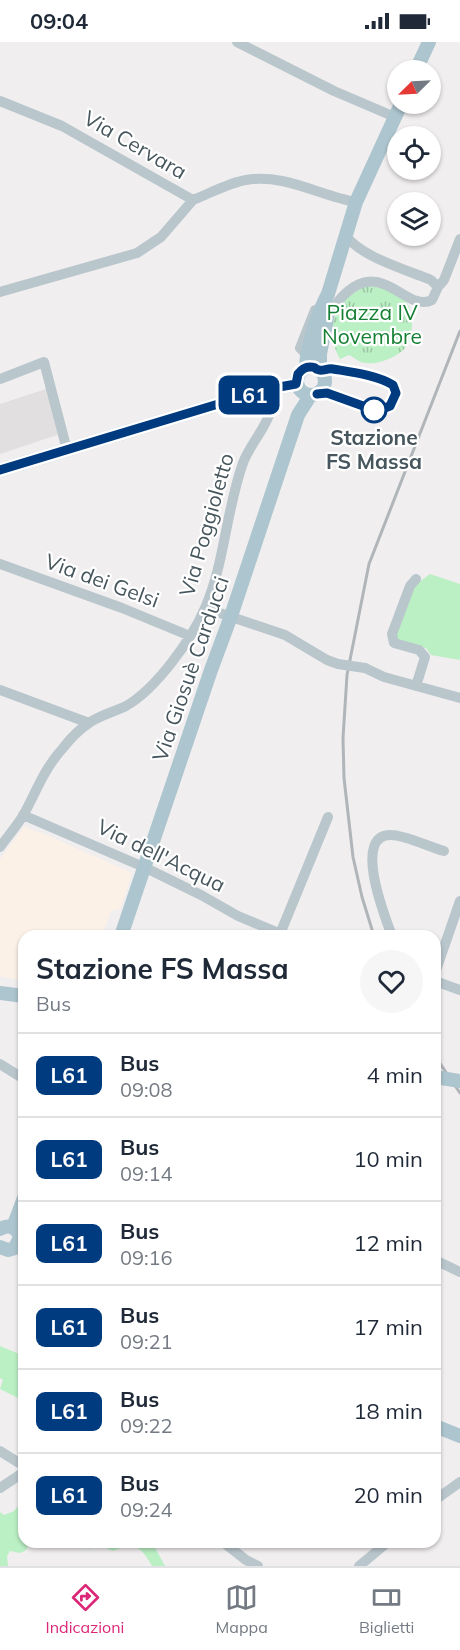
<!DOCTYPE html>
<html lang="it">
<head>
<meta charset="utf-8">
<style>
	:root { --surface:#fff; --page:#f6f6f7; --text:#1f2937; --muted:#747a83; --line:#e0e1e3; --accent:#db2777 }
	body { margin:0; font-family:Mulish,sans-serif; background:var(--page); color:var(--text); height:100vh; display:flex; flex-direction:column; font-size:22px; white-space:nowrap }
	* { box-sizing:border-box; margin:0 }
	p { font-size:20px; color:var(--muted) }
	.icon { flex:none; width:33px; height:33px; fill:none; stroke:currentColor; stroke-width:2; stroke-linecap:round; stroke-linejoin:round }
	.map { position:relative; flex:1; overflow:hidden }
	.panel { position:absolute; left:18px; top:888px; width:423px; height:618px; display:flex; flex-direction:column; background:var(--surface); border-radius:18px; box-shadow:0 2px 4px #0004 }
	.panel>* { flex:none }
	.badge { padding:0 12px; border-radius:9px; font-size:21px; line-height:39px }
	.needle { width:39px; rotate:246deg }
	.buttons { position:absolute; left:387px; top:18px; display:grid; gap:12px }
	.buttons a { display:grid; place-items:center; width:54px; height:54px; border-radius:50%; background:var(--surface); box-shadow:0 2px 4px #0004; font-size:30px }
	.map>.badge { position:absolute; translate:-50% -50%; box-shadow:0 0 0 3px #fff }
	.round { display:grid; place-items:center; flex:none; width:63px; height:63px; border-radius:32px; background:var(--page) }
	.headline { display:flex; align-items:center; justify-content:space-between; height:102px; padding:0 18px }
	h1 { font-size:28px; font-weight:700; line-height:45px }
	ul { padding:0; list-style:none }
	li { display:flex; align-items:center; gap:18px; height:84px; padding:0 18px; border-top:2px solid var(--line) }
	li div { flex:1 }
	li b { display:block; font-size:22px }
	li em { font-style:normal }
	li .badge { min-width:66px; font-weight:700; text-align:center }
	.status { display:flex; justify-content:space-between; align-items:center; height:42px; padding:0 30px; background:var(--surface); direction:ltr }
	.status svg { height:16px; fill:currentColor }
	.tab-bar { display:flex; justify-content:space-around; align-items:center; height:84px; border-top:2px solid var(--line); background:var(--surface); font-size:16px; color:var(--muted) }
	.tab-bar a { display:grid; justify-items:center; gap:3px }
	.tab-bar .current { color:var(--accent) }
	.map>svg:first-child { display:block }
	.commercial { fill:#fcf1e7 }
	.education { fill:#e2dfe1 }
	.green { fill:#bbefc4 }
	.park { fill:url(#park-tufts) }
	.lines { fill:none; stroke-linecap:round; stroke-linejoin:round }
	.minor { stroke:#b9c6cc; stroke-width:10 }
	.major { stroke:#adc5ce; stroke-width:14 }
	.rail { stroke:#b0b5b9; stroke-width:3 }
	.minor-bridge { stroke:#b9c6cc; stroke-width:10 }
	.major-bridge { stroke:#adc5ce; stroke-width:14 }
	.line-casing { stroke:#fff; stroke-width:14 }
	.line { stroke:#003b80; stroke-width:9 }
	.stop-dot { fill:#fff; stroke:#003b80; stroke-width:3 }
	.labels { text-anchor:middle; stroke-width:4.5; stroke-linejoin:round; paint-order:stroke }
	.street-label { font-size:21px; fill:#46565c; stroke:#fff }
	.park-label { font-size:21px; fill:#157f33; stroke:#fff }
	.stop-label { font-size:21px; font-weight:bold; fill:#46565c; stroke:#fff }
</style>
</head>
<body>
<div class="status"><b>09:04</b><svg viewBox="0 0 49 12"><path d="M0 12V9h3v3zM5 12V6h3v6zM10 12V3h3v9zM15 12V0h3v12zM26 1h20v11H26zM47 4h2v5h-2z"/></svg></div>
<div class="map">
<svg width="460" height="1524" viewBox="0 0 460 1524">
	<defs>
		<pattern id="park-tufts" width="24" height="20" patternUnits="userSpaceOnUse" patternTransform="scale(1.5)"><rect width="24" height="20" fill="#bbefc4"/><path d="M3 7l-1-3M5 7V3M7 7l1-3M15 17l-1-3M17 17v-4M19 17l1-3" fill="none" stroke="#9ac4a2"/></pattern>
	</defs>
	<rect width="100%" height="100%" fill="#f1eeef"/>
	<path class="commercial" d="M 24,785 L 44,792 L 132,831 L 120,867 L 111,869 L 102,894 L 24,894 L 24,939 L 0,934 L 0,817 Z"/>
	<path class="education" d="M 49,346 L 60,392 L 0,412 L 0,362 Z"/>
	<path class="green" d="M 430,532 L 460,542 L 460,618 L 431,613 L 426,606 L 398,600 L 396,592 L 414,544 Z
		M 0,1304 L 24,1314 L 24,1359 L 0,1347 L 3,1338 L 0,1336 Z
		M 24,1457 L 24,1500 L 31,1500 L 25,1509 L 20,1511 L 10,1509 L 7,1514 L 8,1524 L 0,1524 L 0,1470 L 4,1473 L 14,1469 Z
		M 78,1500 L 152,1500 L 165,1524 L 152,1524 C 141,1505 135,1499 113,1509 C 110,1508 107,1506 103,1505 C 91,1504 86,1511 78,1500 Z"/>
	<path class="park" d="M 366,244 C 379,245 395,247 405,258 C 414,268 414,291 407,303 C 401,314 379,323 366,321 C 360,321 355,316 349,313 L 340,317 C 323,286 335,258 366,244 Z"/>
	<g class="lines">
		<path class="minor" d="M 237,0 L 334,49 L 395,75
			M 0,59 L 62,84 L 193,158 C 211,151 228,141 246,138 C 284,131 320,154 356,160
			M 345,192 C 358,214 407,228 431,238 L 438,245
			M 0,250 L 137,211 L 161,195 L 193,158
			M 328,273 C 376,199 403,273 432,258 L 438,245 L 444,238 L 460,197
			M 307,313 L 300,306 L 315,268
			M 0,337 L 44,320 L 67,408
			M 0,522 L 122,566 L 190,594
			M 205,566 L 285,593 L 327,618 L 338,622
			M 365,626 L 384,635 L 460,656
			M 416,644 L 425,615 L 419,608 L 394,601 L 392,592 L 410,544 L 416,537
			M 0,648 L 89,681
			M 23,773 L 146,826 L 201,853 L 238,874 L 286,894
			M 0,805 C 8,794 17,784 24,772 C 37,748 44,727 63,706 C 70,697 80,687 89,681 C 100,673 114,670 126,664 C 156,647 192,597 205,566 C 225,520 226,468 243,421 C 251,398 280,373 270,347
			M 280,892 L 328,775
			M 392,894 C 385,875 352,792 391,793 C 405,793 429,805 444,809
			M 435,931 L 460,859
			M 435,939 L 460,948
			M 0,1022 L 24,1037
			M 435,1218 L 460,1230
			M 0,1409 L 24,1424
			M 0,1446 L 24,1430
			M 435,1458 L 460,1440
			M 223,1500 L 246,1518 L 258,1524
			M 359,1524 L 388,1500"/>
		<path class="major" d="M 416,28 L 429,0
			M297 339a14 14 0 1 1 28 0a14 14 0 1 1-28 0Z
			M 306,326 C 306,307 319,268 328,252 L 356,160 L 401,62
			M 320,328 L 320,312 L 328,272
			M 0,428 L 268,347 L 296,342
			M 121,894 L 211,628 L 231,574 L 298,373 L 310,354
			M 0,951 L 24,954
			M 13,1185 L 24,1156
			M 0,1187 C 9,1182 17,1185 20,1195 L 15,1206 L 8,1208 L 0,1205
			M 435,1384 L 460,1394"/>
		<path class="rail" d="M 374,894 L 362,855 L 353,815 L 344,736 L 343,696 L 347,633 L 369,522 L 460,289
			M 435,1014 L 460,1051"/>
		<path class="minor-bridge" d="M 338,622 L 365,626"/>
		<path class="major-bridge" d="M 435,1035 L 460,1039"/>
	</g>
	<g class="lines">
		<g class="line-casing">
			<path id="line" d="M 0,428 L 268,347 L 296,342 L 298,332 C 301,328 304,325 310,325 C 318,325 312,326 319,328 C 323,329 328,326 333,327 C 351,330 377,333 393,343 L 396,351 L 390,364 L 377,369 L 327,351 L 317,352"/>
		</g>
		<use href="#line" class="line"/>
	</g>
	<circle class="stop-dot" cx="374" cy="368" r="12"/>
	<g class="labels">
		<g class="street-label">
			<text transform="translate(135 103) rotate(30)" y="7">Via Cervara</text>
			<text transform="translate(207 483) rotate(-74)" y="7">Via Poggioletto</text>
			<text transform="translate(102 539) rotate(20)" y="7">Via dei Gelsi</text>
			<text transform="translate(191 627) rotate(-71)" y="7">Via Giosuè Carducci</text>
			<text transform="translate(161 814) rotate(26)" y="7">Via dell'Acqua</text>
		</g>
		<g class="park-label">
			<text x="372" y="278">Piazza IV<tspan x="372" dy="24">Novembre</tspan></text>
		</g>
		<g class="stop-label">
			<text x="374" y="403">Stazione<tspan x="374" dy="24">FS Massa</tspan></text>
		</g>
	</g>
</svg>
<div class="buttons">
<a><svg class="needle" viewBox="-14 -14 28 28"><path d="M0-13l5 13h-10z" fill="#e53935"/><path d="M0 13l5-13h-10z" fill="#747a83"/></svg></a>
<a><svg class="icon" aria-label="locate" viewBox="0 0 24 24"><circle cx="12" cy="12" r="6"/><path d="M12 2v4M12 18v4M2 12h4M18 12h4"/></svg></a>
<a><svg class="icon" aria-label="layers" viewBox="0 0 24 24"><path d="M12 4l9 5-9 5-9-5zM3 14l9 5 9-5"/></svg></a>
</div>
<b class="badge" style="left:249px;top:353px;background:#003b80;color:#fff">L61</b>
<section class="panel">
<div class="headline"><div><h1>Stazione FS Massa</h1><p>Bus</p></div><a class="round"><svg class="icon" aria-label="heart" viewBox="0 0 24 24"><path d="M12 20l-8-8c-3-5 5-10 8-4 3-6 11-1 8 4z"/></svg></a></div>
<ul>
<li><span class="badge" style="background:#003b80;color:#fff">L61</span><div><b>Bus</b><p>09:08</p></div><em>4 min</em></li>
<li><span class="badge" style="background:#003b80;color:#fff">L61</span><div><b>Bus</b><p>09:14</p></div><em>10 min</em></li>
<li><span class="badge" style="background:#003b80;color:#fff">L61</span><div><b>Bus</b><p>09:16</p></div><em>12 min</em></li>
<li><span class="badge" style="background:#003b80;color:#fff">L61</span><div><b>Bus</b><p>09:21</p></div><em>17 min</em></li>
<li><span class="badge" style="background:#003b80;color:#fff">L61</span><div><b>Bus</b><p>09:22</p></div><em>18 min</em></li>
<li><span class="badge" style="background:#003b80;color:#fff">L61</span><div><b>Bus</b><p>09:24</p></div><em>20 min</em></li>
</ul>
</section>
</div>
<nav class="tab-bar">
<a class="current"><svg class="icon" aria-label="directions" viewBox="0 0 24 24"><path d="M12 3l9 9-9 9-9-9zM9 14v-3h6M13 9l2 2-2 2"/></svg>Indicazioni</a>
<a><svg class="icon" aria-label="map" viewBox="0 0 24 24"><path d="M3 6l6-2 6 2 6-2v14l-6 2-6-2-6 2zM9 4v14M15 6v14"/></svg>Mappa</a>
<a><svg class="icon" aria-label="tickets" viewBox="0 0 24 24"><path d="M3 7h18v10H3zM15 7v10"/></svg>Biglietti</a>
</nav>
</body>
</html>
